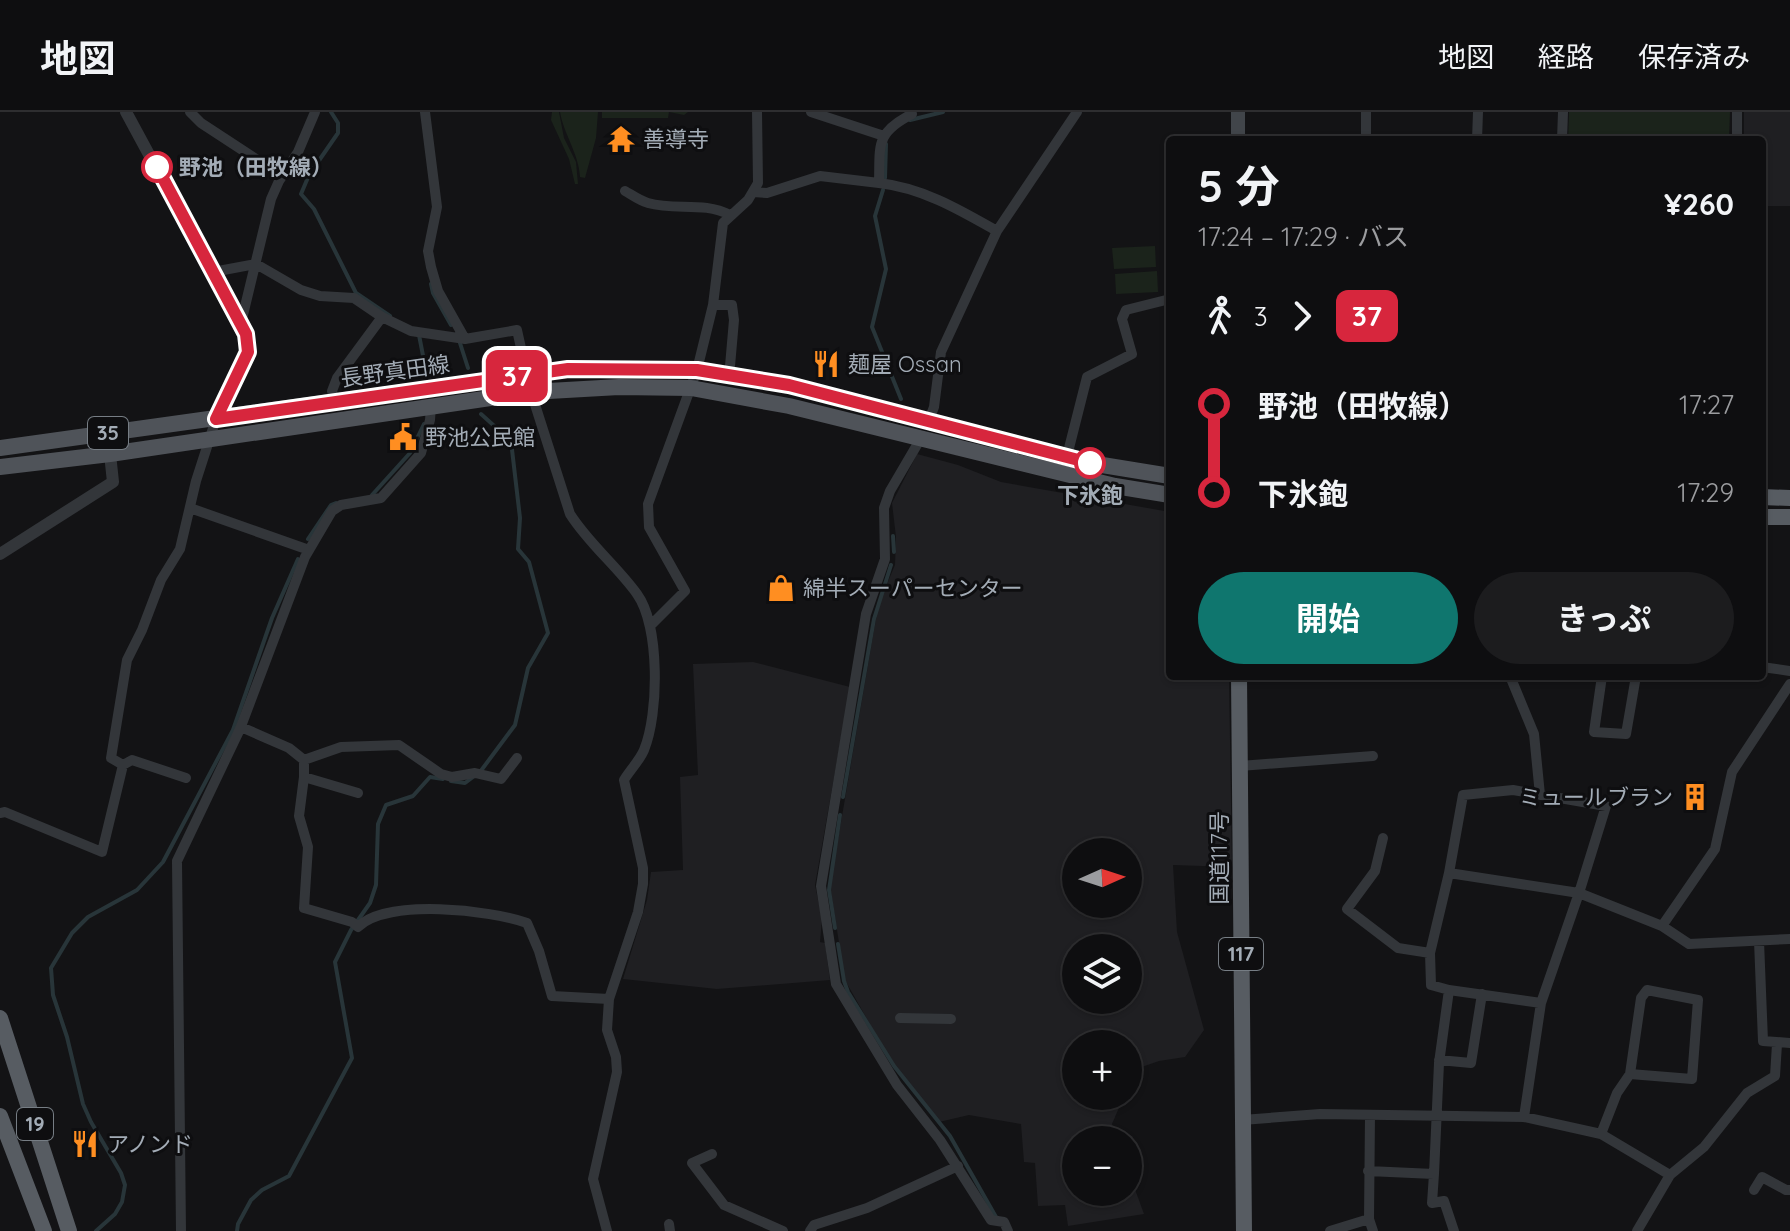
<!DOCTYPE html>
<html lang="ja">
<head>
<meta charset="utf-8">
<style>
	:root { --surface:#0e0e10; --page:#1c1c1e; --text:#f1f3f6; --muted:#9b9c9f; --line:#2e2e30; --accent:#0f766e }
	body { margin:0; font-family:Quicksand,"Noto Sans JP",sans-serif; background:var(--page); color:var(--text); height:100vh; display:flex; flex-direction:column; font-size:30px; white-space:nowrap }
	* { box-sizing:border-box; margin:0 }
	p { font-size:26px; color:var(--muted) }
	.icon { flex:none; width:44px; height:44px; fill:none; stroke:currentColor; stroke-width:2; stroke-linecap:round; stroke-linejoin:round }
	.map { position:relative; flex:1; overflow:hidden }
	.details { position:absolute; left:1166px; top:24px; width:600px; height:544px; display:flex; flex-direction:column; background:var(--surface); border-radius:8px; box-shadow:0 2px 6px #0004,0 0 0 2px var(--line) }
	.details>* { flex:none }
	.badge { padding:0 16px; border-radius:12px; font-size:28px; line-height:52px }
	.needle { width:52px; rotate:87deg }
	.tools { position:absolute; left:1062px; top:726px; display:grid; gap:16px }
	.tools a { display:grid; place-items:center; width:80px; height:80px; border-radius:50%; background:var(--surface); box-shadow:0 2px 6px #0004,0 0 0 2px var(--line); font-size:40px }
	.map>.badge { position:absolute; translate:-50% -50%; box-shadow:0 0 0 4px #fff }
	.legs { display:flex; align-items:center; gap:12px; height:88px; padding:0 32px; font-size:26px }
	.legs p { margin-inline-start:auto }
	.summary { display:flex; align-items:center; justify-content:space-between; height:136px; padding:0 32px }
	h1 { font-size:44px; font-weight:700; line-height:60px }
	.action { display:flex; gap:16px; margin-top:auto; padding:16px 32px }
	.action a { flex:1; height:92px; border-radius:48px; background:var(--accent); color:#fff; font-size:32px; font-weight:700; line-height:92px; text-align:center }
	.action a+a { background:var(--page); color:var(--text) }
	ul { padding:0 32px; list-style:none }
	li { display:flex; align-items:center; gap:28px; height:88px; font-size:30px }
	li i { display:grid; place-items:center; width:12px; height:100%; margin:0 10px; background:currentColor }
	li i::after { content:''; width:20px; height:20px; margin:-10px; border:6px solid; border-radius:50%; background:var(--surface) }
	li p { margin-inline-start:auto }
	li:first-child i { background:linear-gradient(#0000 50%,currentColor 0) }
	li:last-child i { background:linear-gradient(currentColor 50%,#0000 0) }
	header { display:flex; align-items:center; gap:48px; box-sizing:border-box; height:112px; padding:0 40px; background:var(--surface); border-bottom:2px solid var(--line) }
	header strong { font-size:38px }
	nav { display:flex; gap:44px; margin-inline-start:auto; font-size:28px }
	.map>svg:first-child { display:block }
	.built { fill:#1f1f22; fill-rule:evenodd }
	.green { fill:#1b231b }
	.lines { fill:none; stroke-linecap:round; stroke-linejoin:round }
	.stream { stroke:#283539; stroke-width:4 }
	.minor { stroke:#33363a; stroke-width:10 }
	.tertiary { stroke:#33363a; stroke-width:12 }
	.secondary { stroke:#41454a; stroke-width:14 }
	.primary { stroke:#4f5359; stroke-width:16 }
	.trunk { stroke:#575c62; stroke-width:16 }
	.line-1-casing { stroke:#fff; stroke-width:18 }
	.line-1 { stroke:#d7263d; stroke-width:12 }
	.stop-1-dot { fill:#fff; stroke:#d7263d; stroke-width:4 }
	.labels { text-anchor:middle; stroke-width:6; stroke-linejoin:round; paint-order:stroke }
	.shield { fill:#0e0e10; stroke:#767d84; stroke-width:2 }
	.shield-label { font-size:20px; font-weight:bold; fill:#a3acb6 }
	.poi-label { font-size:22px; fill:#a3acb6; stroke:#0e0e10; text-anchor:start }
	.stop-label { font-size:22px; font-weight:bold; fill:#a3acb6; stroke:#0e0e10; text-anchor:start }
	.street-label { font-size:22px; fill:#a3acb6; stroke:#0e0e10 }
</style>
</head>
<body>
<header>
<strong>地図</strong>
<nav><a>地図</a><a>経路</a><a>保存済み</a></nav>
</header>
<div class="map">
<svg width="1790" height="1119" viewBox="0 0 1790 1119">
	<rect width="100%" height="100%" fill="#131315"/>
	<path class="built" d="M 1744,0 L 1790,0 L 1790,94 L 1762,94 L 1762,28 L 1744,28 Z
		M 917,342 L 958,353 L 1001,370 L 1170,400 L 1170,564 L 1229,564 L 1232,755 L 1173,753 L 1177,820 L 1204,918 L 1185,945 L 1159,949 L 1136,957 L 1128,974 L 1128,932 L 1076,932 L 1076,984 L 1124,984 L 1112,1012 L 1117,1028 L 1076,1028 L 1076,1080 L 1128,1080 L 1128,1058 L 1144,1102 L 1068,1114 L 1065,1093 L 1038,1094 L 1035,1051 L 1024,1050 L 1021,1012 L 969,1003 L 939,1010 L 915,978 L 898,962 L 845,868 L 830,774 L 874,518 L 879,491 L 895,453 L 896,425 L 892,391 ZM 1076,740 L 1128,740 L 1128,792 L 1076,792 ZM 1076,836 L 1128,836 L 1128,888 L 1076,888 Z
		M 753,550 L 850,575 L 815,773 L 822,807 L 820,830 L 825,831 L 830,868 L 717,877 L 623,867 L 647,788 L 651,760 L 683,758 L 680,665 L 698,663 L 693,552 Z"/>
	<path class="green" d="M 552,0 L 559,0 L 564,26 L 576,50 L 578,72 L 575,72 L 569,47 L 551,8 Z
		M 560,0 L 598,0 L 596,26 L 585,66 L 580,65 C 579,42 564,23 560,0 Z
		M 602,0 L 688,0 L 684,3 L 669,0 L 668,6 L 602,6 Z
		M 1569,0 L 1730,0 L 1729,28 L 1568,28 Z
		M 1155,134 L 1156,155 L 1114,157 L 1112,136 Z
		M 1157,159 L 1158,180 L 1116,182 L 1115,162 Z"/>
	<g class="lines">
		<path class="stream" d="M 331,0 L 338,11 L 338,21 L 309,63 L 301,82 L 314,97 L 356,181 L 390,204
			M 910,8 L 943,0
			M 885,66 L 886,32
			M 883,78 L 875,104 L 886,157 L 872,215 L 901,287
			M 431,172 L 433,181 L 451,213
			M 419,223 L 426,259
			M 459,228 L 468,256
			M 372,383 L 410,341 L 424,312
			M 893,424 L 894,440
			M 308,427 L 331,393 L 336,391
			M 480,660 L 515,613 L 528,556 L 548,521 L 529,450 L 518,437 L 520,406 L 511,329 L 481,302
			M 451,669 L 465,671 L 473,665
			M 843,685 L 874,507 L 891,453
			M 835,816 L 829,778 L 840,703
			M 838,832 L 844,869 L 848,880 L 894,954 L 950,1024 L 996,1105
			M 96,1119 L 115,1102 L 122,1090 L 125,1073 L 121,1061 L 91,1010 L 83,992 L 67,925 L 53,883 L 51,856 L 72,821 L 88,805 L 137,778 L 163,750 L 233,618 L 272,506 L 298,447
			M 237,1119 L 238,1112 L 251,1088 L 262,1078 L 289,1064 L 352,946 L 335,850 L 351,818 L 370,791 L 376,773 L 378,712 L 386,693 L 413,684 L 430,665 L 443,667"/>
		<path class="minor" d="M 190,0 L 201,11 L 282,64
			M 425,0 L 437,95 L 428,139 L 431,155 L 438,179 L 465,227 L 517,218 L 527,263
			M 811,0 L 884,24
			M 912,2 C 875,21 880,33 879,71 C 923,76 960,98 997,119
			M 1238,28 L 1262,28
			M 1366,28 L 1366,0
			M 1477,28 L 1478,0
			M 1562,28 L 1563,0
			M 1737,28 L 1737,0
			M 625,79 C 632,83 640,89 648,91 C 676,99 703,89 730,103
			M 753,80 L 767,81 L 820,64 L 879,71
			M 213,160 L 256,152 L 301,178 L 320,184 L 354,186 L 382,205 L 411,219 L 465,227
			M 713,193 L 732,193 L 734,208 L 730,254
			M 241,211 L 271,87 L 279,69 L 298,40 L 315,0
			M 531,280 L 570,402 C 589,432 617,454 637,482 C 660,514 659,602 644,638 C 640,648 630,658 624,668 L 643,756 L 643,772 L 638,800 L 609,887 L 607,918 L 616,945 L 617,960 L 593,1067 L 607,1119
			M 335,290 L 332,279 L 337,266 L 382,205
			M 928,311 L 934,295 L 941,240 L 997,119 L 1077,0
			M 921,326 L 890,379 L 884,396 L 885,447 L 866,502 L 821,774 L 836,872 L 897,973 L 940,1028 L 991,1108 L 1004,1110 L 1008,1119
			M 1067,344 L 1087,265 L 1132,242 L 1122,207 L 1126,198 L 1170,187
			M 190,396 L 309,438
			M 651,513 L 685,479 L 649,415 L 648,392 L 697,258 L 713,193 L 723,111 L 748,88 L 758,71 L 757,0
			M 1762,555 L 1790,559
			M 1510,564 L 1534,622 L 1540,683
			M 1602,564 L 1594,620 L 1626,622 L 1636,564
			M 1790,572 L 1732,660 L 1715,737 L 1662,814 L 1689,832 L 1790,827
			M 241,615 L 289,636 L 304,648
			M 123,653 L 132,648 L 186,666
			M 1240,654 L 1373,644
			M 304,665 L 299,704 L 308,735 L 304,796 L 352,810 L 358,815 C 387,786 491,798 527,811 L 539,839 L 552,884 L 609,887
			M 358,681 L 304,665 L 304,648 L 341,635 L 399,633 L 441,662 L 452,665 L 475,661 L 501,667 L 517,646
			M 0,701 L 5,700 L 102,740 L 123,653 L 111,646 L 127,548 L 142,518 L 161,468 L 180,437 L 196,369 L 216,307
			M 1383,726 L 1375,759 L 1347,797 L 1398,836 L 1430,841
			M 1759,829 L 1763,929 L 1790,931
			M 1449,878 L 1541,891
			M 900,906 L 951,907
			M 1439,948 L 1471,951 L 1482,882
			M 1370,1003 L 1369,1107 L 1373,1119
			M 1524,1005 L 1541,891 L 1579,781 L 1662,814
			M 1242,1008 L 1320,1002 L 1524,1005 L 1601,1022 L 1670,1063
			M 1601,1022 L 1617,981 L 1630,962 L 1641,886 L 1647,878 L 1698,888 L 1692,967 L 1630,962
			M 712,1042 L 692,1051 L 724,1093 L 783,1119
			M 1368,1059 L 1434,1062 L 1439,951 L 1449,878 L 1431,873 L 1430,841 L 1449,761 L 1463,683 L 1513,678 L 1606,694 L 1579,781 L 1449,761
			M 1434,1062 L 1432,1091 L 1444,1089 L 1454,1119
			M 1754,1078 L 1762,1065 L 1786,1078 L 1790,1078
			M 669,1112 L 670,1119
			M 181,1119 L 177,749 L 240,617 L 305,445 L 332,399 L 341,393 L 381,386 L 421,341 L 430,308 L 431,294
			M 810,1119 L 814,1113 L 867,1096 L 958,1054
			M 1330,1119 L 1369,1107
			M 1637,1119 L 1670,1063 L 1704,1035 L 1747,981 L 1775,964 L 1777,932"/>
		<path class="tertiary" d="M 126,0 L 246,222 L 248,240 L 216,307
			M 0,442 L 113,370 L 110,342"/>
		<path class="secondary" d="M 1238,0 L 1238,28"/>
		<path class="primary" d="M 0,336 L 568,257 L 697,258 L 737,264 L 789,273 L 1090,351 L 1170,364
			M 0,355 L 110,342 L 531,280 L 619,275 L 691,276 L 789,294 L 1115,374 L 1170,383"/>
		<path class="trunk" d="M 1762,385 L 1790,386
			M 1762,405 L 1790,405
			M 1239,564 L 1244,1119
			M 0,906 L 69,1119
			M 0,1004 L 44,1119"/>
	</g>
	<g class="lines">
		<g class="line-1-casing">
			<path id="line-1" d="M 157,55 L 246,222 L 248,240 L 216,307 L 568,257 L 697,258 L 789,273 L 1090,351"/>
		</g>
		<use href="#line-1" class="line-1"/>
	</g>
	<defs>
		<g id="temple-bare" transform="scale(2.16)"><path d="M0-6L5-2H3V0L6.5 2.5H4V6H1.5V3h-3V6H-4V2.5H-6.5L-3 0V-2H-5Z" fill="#ff8e21" stroke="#0e0e10" stroke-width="2.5" paint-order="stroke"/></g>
		<g id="restaurant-bare" transform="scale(2.16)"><path d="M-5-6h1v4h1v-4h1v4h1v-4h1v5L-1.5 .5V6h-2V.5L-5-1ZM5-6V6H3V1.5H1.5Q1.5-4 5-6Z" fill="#ff8e21" stroke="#0e0e10" stroke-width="2.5" paint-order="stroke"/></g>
		<g id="civic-bare" transform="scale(2.16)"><path d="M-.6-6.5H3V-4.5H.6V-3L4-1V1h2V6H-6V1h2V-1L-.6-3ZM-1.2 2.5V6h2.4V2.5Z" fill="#ff8e21" stroke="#0e0e10" stroke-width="2.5" paint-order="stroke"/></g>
		<g id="shop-bare" transform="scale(2.16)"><path d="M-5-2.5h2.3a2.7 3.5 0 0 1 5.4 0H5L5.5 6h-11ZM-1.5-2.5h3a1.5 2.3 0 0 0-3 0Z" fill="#ff8e21" stroke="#0e0e10" stroke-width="2.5" paint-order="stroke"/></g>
		<g id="building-bare" transform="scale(2.16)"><path d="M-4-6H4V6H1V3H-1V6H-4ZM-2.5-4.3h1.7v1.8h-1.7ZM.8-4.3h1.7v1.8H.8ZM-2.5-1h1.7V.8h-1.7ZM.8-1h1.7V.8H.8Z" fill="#ff8e21" stroke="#0e0e10" stroke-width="2.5" paint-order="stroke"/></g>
	</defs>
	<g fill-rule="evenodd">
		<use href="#temple-bare" x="621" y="27"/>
		<use href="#restaurant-bare" x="826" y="252"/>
		<use href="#civic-bare" x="403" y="325"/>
		<use href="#shop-bare" x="781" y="476"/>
		<use href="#building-bare" x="1695" y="685"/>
		<use href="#restaurant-bare" x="85" y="1032"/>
	</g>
	<g class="stop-1-dot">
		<circle cx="157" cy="55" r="14"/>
		<circle cx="1090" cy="351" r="14"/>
	</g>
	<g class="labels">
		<g class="shield">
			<rect x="88" y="305" width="40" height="32" rx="6"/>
			<rect x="1219" y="826" width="44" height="32" rx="6"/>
			<rect x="17" y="996" width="36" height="32" rx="6"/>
		</g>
		<g class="shield-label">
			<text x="108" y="328">35</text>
			<text x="1241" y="849">117</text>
			<text x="35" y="1019">19</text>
		</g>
		<g class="poi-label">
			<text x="643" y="35">善導寺</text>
			<text x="848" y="260">麺屋 Ossan</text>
			<text x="425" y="333">野池公民館</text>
			<text x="803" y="484">綿半スーパーセンター</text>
			<text x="1673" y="693" text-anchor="end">ミュールブラン</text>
			<text x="107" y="1040">アノンド</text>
		</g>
		<g class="stop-label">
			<text x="179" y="63">野池（田牧線）</text>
			<text x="1090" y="391" text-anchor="middle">下氷鉋</text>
		</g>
		<g class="street-label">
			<text transform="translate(395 259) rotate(-8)" y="8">長野真田線</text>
			<text transform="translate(1219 746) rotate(-90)" y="8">国道117号</text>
		</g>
	</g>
</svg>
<div class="tools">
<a><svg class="needle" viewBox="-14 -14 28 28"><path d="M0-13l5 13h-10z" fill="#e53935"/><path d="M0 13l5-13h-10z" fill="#9b9c9f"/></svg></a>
<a><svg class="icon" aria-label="layers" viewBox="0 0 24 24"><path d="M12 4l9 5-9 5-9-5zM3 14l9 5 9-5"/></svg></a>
<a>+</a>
<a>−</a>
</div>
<b class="badge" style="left:517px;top:264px;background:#d7263d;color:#fff">37</b>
<section class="details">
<div class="summary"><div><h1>5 分</h1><p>17:24 – 17:29 · バス</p></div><b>¥260</b></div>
<div class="legs"><svg class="icon" aria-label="walk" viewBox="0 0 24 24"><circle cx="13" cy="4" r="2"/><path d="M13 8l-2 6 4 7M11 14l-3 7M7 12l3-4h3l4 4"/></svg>3<svg class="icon" aria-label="forward" viewBox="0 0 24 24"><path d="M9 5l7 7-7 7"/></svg><b class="badge" style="background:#d7263d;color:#fff">37</b></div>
<ul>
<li><i style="color:#d7263d"></i><b>野池（田牧線）</b><p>17:27</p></li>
<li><i style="color:#d7263d"></i><b>下氷鉋</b><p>17:29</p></li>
</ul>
<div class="action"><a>開始</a><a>きっぷ</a></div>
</section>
</div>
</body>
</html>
